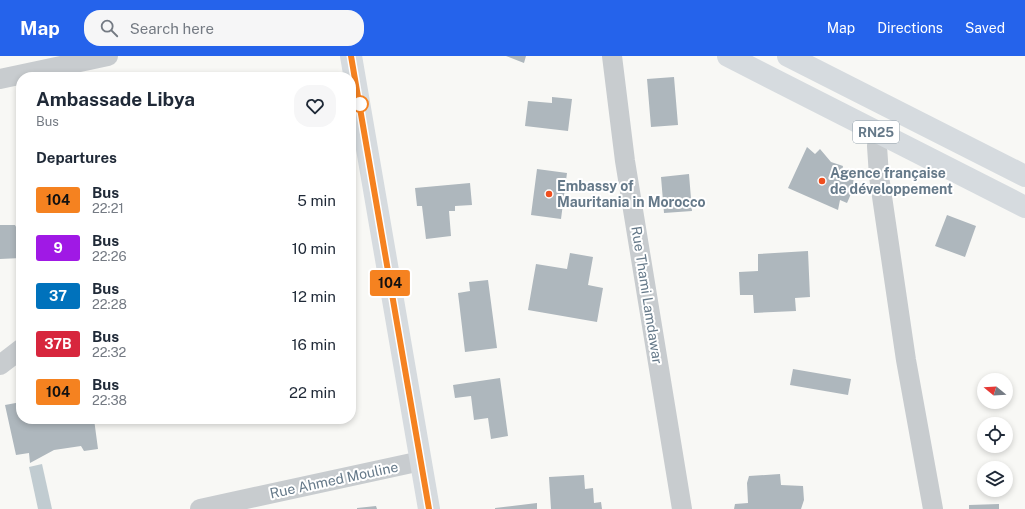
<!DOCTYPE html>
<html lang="en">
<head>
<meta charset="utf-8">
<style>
	:root { --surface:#fff; --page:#f6f6f7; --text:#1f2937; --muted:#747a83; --accent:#2563eb }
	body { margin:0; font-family:"Public Sans",sans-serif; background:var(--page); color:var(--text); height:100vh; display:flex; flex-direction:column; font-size:15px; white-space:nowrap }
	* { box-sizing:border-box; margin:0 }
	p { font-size:13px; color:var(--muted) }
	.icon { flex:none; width:22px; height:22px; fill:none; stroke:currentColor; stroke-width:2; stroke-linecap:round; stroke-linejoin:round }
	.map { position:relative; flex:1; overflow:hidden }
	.side { position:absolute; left:16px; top:16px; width:340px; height:352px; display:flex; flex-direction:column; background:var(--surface); border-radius:16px; box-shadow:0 2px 6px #0003 }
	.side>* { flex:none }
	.badge { padding:0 8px; border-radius:3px; font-size:14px; line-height:26px }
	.needle { width:26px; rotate:288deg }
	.tools { position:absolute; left:977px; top:317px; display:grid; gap:8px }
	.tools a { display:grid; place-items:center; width:36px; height:36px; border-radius:50%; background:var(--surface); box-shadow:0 2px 6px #0003; font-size:20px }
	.map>.badge { position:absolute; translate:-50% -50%; box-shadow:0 0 0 2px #fff }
	h2 { padding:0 20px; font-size:15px; line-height:36px }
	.round { display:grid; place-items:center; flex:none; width:42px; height:42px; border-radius:16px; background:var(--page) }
	.overview { display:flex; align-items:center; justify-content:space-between; height:68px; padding:0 20px }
	h1 { font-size:19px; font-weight:700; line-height:30px }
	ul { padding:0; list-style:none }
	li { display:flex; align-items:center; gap:12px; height:48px; padding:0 20px }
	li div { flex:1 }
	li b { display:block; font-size:15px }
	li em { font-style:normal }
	li .badge { min-width:44px; font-weight:700; text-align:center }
	header { display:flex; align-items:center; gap:24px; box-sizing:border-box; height:56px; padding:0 20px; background:var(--accent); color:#fff }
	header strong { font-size:19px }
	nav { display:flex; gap:22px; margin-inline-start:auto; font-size:14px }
	.search { width:280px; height:36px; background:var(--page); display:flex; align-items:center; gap:10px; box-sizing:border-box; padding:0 14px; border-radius:16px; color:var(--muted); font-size:15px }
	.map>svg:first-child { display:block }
	.water { fill:#c1ccd1 }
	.building { fill:#aeb7bd }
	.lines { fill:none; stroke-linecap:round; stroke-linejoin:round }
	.minor { stroke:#c8cccf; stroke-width:20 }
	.secondary { stroke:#d6dbdf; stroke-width:22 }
	.primary { stroke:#d6dbdf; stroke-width:22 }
	.line-casing { stroke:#fff; stroke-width:9 }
	.line { stroke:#f58220; stroke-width:6 }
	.stop-dot { fill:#fff; stroke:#f58220; stroke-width:2 }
	.poi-dot { fill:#ef4e1e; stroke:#fff; stroke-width:1.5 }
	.labels { text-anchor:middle; stroke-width:4; stroke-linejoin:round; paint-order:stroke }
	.shield { fill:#fff; stroke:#93a1ac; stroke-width:1 }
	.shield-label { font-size:13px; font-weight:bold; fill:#657989 }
	.poi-label { font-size:14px; font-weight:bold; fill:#657989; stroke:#fff; text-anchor:start }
	.street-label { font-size:14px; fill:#657989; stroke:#fff }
</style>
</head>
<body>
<header>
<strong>Map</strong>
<div class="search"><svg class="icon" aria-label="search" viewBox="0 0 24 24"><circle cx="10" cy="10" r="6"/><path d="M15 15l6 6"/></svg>Search here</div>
<nav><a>Map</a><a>Directions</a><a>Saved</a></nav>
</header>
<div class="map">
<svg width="1025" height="453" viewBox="0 0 1025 453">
	<rect width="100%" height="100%" fill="#f8f8f5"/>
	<path class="water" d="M 42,408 L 52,453 L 38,453 L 29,411 Z"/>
	<path class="building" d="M 506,0 L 526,0 L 524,7 Z
		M 157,16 L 158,21 L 137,21 L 137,20 Z
		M 674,21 L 678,69 L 651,71 L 647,23 Z
		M 552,41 L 572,43 L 568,75 L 525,70 L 528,45 L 552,47 Z
		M 807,91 L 815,98 L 820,93 L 831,106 L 843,110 L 842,115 L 853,119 L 854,131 L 847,147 L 840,144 L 838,154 L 788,132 Z
		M 537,113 L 567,117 L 561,163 L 531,159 Z
		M 689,118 L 692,155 L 664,157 L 661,121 Z
		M 470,127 L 472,149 L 455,150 L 455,155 L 449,155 L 451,180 L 426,183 L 422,150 L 417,150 L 415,132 Z
		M 947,159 L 976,170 L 965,201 L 935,190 Z
		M 0,169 L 15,169 L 21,180 L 21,202 L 0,203 Z
		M 808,195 L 810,241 L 795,242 L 796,255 L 754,257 L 753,239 L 740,239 L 739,216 L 758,215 L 758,198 Z
		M 570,197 L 593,201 L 588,229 L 603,232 L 597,266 L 528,254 L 536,208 L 567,213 Z
		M 488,224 L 497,292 L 465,296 L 458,237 L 470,235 L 469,226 Z
		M 793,313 L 851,323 L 848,339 L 790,329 Z
		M 500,322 L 508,380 L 491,383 L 488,362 L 474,364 L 471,340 L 455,342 L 453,329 Z
		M 21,346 L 21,363 L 94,363 L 98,393 L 84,395 L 81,390 L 54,394 L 30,407 L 29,397 L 16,399 L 5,349 Z
		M 780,418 L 781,429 L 803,430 L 804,444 L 801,453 L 734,453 L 735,448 L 748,447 L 747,427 L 749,420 Z
		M 584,419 L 585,433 L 593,432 L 594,447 L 601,446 L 602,453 L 551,453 L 549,421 Z
		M 537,447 L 537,453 L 495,453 L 495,452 Z
		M 999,448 L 999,453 L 969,453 L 969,449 Z
		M 376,450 L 377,453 L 357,453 L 357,452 Z"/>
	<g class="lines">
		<path class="minor" d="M 612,0 L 625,105 L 682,453
			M 0,23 L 108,0
			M 879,78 L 877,90 L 879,120 L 906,304 L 933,453
			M 0,309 L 21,293
			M 200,453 L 421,405"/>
		<path class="secondary" d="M 351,0 L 429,453"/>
		<path class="primary" d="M 728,0 L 1025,151
			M 788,0 L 1025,120"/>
	</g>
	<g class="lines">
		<g class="line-casing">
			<path id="line" d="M 351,0 L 429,453"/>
		</g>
		<use href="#line" class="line"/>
	</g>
	<circle class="stop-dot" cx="360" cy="48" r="8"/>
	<g class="poi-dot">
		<circle cx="822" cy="125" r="4"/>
		<circle cx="549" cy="138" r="4"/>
	</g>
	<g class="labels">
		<rect class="shield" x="853" y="65" width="46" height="22" rx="3"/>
		<g class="shield-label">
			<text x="876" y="81">RN25</text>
		</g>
		<g class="poi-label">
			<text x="830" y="122">Agence française<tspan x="830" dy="16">de développement</tspan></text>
			<text x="557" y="135">Embassy of<tspan x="557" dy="16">Mauritania in Morocco</tspan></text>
		</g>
		<g class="street-label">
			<text transform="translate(647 239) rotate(81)" y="5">Rue Thami Lamdawar</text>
			<text transform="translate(334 424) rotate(-12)" y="5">Rue Ahmed Mouline</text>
		</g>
	</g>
</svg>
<div class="tools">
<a><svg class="needle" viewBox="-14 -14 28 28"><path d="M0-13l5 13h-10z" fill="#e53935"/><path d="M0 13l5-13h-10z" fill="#747a83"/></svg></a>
<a><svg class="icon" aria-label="locate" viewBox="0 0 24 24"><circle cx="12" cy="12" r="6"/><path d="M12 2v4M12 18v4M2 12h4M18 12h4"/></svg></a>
<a><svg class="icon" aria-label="layers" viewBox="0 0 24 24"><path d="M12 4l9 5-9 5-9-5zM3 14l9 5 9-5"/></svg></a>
</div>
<b class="badge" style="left:390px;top:227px;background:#f58220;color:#111">104</b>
<section class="side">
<div class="overview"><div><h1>Ambassade Libya</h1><p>Bus</p></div><a class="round"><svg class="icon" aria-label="heart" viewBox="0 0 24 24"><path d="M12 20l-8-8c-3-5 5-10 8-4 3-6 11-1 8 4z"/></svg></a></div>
<h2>Departures</h2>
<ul>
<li><span class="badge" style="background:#f58220;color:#111">104</span><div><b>Bus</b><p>22:21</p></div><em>5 min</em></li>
<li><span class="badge" style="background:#a019e5;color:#fff">9</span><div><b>Bus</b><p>22:26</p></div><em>10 min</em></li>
<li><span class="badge" style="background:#0072bc;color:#fff">37</span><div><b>Bus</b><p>22:28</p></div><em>12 min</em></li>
<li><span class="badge" style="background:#d7263d;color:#fff">37B</span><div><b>Bus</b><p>22:32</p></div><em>16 min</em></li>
<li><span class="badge" style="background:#f58220;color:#111">104</span><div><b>Bus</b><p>22:38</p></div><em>22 min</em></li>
</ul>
</section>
</div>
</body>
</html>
